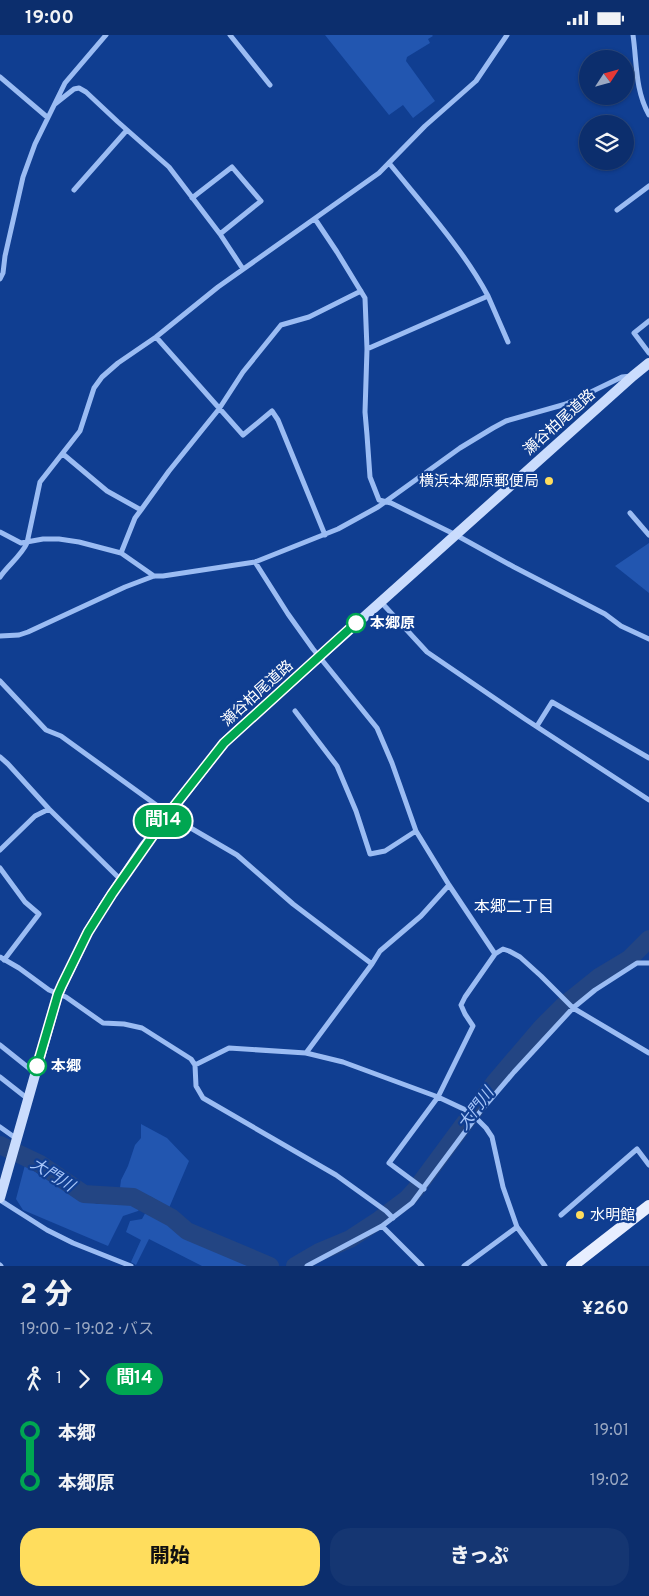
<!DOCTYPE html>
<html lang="ja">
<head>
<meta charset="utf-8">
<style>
	:root { --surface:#0c2e6d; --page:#153672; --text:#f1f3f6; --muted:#9aa8c2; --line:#2c4a80; --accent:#ffdd5d }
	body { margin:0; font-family:Overpass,"Noto Sans JP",sans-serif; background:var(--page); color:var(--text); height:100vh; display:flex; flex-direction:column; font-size:19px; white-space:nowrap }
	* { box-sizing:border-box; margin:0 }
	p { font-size:16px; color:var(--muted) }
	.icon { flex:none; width:28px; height:28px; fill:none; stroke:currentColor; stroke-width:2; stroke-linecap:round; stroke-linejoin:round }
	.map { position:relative; height:1231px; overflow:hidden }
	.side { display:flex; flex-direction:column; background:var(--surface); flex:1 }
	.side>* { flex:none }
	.badge { padding:0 10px; border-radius:16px; font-size:18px; line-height:32px }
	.needle { width:32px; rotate:54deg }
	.tools { position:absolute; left:579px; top:15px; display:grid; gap:10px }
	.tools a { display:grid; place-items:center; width:55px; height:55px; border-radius:50%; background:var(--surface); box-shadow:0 1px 4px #0004,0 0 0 1px var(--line); font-size:25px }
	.map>.badge { position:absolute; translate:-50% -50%; box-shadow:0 0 0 2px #fff }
	.legs { display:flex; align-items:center; gap:8px; height:55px; padding:0 20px; font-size:16px }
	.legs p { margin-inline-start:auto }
	.overview { display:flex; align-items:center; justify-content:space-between; height:85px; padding:0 20px }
	h1 { font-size:28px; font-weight:800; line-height:38px }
	.button { display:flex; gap:10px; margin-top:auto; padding:10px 20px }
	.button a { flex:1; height:58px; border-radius:20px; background:var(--accent); color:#111; font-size:20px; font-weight:800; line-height:58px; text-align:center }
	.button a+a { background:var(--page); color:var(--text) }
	ul { padding:0 20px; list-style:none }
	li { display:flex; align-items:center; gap:18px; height:50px; font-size:19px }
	li i { display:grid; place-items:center; width:8px; height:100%; margin:0 6px; background:currentColor }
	li i::after { content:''; width:12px; height:12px; margin:-6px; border:4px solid; border-radius:50%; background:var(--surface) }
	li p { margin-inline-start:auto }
	li:first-child i { background:linear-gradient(#0000 50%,currentColor 0) }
	li:last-child i { background:linear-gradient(currentColor 50%,#0000 0) }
	.status { display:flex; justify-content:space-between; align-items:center; height:35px; padding:0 25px; background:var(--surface); direction:ltr }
	.status svg { height:14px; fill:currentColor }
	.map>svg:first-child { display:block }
	.green { fill:#2256b0 }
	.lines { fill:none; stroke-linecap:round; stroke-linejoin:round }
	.river { stroke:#234583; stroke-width:18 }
	.minor { stroke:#9bbcf3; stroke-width:5 }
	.secondary { stroke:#cadcfd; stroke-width:10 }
	.primary { stroke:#e7eeff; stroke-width:12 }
	.line-1-casing { stroke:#fff; stroke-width:11 }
	.line-1 { stroke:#00a651; stroke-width:8 }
	.poi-dot { fill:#ffdd5d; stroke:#103e91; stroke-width:2 }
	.stop-1-dot { fill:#fff; stroke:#00a651; stroke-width:2.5 }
	.labels { text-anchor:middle; stroke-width:4.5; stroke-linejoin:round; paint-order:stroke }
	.street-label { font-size:15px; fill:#fff; stroke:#103e91 }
	.poi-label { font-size:15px; fill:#fff; stroke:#103e91; text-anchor:end }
	.stop-label { font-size:15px; font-weight:bold; fill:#fff; stroke:#103e91; text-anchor:start }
	.neighbourhood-label { font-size:16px; fill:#fff; stroke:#103e91 }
	.water-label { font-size:16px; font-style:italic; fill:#a7c6fa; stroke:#103e91 }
</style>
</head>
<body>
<div class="status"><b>19:00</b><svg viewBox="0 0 49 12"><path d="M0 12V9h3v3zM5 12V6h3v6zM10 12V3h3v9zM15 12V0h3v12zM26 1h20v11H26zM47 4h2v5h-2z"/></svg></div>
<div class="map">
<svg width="649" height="1231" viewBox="0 0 649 1231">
	<rect width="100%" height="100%" fill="#103e91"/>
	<path class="green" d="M 325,0 L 432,0 L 433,1 L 428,4 L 430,8 L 407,22 L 406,26 L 435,66 L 413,83 L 403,70 L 389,80 Z
		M 649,508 L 649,558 L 615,531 Z
		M 141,1089 L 167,1103 L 189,1126 L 169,1173 L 150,1161 L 138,1176 L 123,1181 L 108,1211 L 23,1175 L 16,1164 L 25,1130 L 53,1149 L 97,1169 L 118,1169 L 121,1145 L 128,1131 L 135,1110 L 141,1103 Z
		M 148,1173 L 172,1183 L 188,1196 L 217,1209 L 275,1231 L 202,1231 L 149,1204 L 136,1230 L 131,1227 L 141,1205 L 126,1197 L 130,1186 L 142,1184 Z"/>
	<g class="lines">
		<path class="river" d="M 0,1110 L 40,1129 L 84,1159 L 133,1162 L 172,1183 L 187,1196 L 270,1231
			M 295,1231 L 319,1217 L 350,1204 L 379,1185 L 407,1164 L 416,1154 L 495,1047 L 542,992 L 563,971 L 599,942 L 629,924 L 649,904"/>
		<path class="minor" d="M 230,0 L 270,50
			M 633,0 C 637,28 635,55 649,80
			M 0,42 L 47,82
			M 55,69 L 74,54 L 79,53 L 86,57 L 118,87 L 169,132 L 220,199 L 243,234
			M 389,128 C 423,170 463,214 488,261
			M 74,155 L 127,95
			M 192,163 L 232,132 L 261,166 L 220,199
			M 617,175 L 649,151
			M 315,184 L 337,217 L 365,263 L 367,314 L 365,377 L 367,400 L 370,442 L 379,465 L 391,468 L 456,500 L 514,532 L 605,579 L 621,591 L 649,604
			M 0,244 L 3,238 L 5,221 L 23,142 L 35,109 L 65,48 L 106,0
			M 649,286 L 634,298 L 649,318
			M 156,302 L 243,400 L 272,376 L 278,385 L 325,500
			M 367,314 L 488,261 L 508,307
			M 63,419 L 107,456 L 141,475 L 169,436 L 219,374 L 243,337 L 281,290 L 309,282 L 361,256
			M 630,478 L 649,500
			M 0,497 L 21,508 L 43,504 L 59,504 L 79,507 L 121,518 L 154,541
			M 121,518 L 135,483 L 141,475
			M 255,527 L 288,579 L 313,614 L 377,693 L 392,728 L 416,796 L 449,850 L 495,919 L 465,962 L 461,970 L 465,979 L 473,991 L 438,1062 L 389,1128 L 424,1154
			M 0,542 C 8,530 21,521 27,508 L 40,447 L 80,396 L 94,353 L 102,342 L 118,328 L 156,302 L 218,252 L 379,138 L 425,91 L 476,46 L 507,0
			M 381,567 L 427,617 L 525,684 L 649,765
			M 0,601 L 19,600 L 28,597 L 125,552 L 154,541 L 163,541 L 255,527 L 338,494 L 378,472 L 460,413 L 493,393 L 506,386 L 566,369 L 622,342 L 631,341
			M 0,646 L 46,695 L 61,701 L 177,785 L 237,820 L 293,869 L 372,929 L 380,916 L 421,881 L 449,850
			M 295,676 L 337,731 L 356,776 L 370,819 L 385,816 L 416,796
			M 537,691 L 552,667 L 649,723
			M 0,722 L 8,729 L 49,774 L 121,845
			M 0,815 L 35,781 L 49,774
			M 0,833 L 25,867 L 39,879 L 4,925
			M 495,919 L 503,914 L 509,916 L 520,922 L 541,941 L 573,973 L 649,1018
			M 0,922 L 19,933 L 49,955 L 66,962 L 103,988 L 124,989 L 142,993 L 191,1024 L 195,1030 L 196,1051 L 203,1063 L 336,1140 L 386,1176 L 393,1183
			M 0,1010 L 35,1038
			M 306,1018 L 372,929
			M 195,1030 L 229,1013 L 306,1018 L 343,1027 L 438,1062 L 470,1077 L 486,1093 L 492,1102 L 503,1152 L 517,1192 L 545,1231
			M 0,1042 L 28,1064
			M 0,1092 L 17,1104
			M 0,1165 L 47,1195 L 73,1208 L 131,1231
			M 561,1180 L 637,1114 L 649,1130
			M 382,1191 L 422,1231
			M 0,1230 L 1,1231
			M 307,1231 L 382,1191 L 412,1168 L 479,1078 L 514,1037 L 573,973 L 595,955 L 637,928 L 649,928
			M 464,1231 L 517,1192"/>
		<path class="secondary" d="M 0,1163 L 58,959 L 88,897 L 103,872 L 144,811 L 224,708 L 240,693 L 633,341 L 649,328"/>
		<path class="primary" d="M 572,1231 L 649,1171"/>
	</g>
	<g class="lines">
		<g class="line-1-casing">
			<path id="line-1" d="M 37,1031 L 58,959 L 62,950 L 88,897 L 112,859 L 168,779 L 224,708 L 356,588"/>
		</g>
		<use href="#line-1" class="line-1"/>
	</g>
	<g class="poi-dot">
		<circle cx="549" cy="446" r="5"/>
		<circle cx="580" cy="1180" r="5"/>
	</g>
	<g class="stop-1-dot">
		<circle cx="356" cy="588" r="9"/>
		<circle cx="37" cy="1031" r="9"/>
	</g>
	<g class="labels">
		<g class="street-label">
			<text transform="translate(559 387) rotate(-42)" y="5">瀬谷柏尾道路</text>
			<text transform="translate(257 658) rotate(-42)" y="5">瀬谷柏尾道路</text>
		</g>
		<g class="poi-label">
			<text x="539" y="451">横浜本郷原郵便局</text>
			<text x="590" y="1185" text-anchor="start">水明館</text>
		</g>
		<g class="stop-label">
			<text x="370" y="593">本郷原</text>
			<text x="51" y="1036">本郷</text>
		</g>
		<g class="neighbourhood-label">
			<text x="514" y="877">本郷二丁目</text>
		</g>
		<g class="water-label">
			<text transform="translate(475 1073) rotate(-53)" y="6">大門川</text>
			<text transform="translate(53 1139) rotate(32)" y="6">大門川</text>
		</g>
	</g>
</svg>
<div class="tools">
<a><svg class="needle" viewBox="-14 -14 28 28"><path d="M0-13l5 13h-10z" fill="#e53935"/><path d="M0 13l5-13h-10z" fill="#9aa8c2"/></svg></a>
<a><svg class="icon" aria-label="layers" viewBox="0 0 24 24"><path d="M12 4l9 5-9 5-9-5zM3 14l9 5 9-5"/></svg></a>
</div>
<b class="badge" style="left:163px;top:786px;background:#00a651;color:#fff">間14</b>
</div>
<section class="side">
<div class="overview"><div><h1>2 分</h1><p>19:00 – 19:02 · バス</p></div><b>¥260</b></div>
<div class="legs"><svg class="icon" aria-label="walk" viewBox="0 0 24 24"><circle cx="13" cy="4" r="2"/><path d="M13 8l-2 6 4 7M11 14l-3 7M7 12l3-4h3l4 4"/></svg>1<svg class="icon" aria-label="forward" viewBox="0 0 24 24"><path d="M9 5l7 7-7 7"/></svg><b class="badge" style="background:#00a651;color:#fff">間14</b></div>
<ul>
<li><i style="color:#00a651"></i><b>本郷</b><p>19:01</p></li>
<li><i style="color:#00a651"></i><b>本郷原</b><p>19:02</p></li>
</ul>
<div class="button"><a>開始</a><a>きっぷ</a></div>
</section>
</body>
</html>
